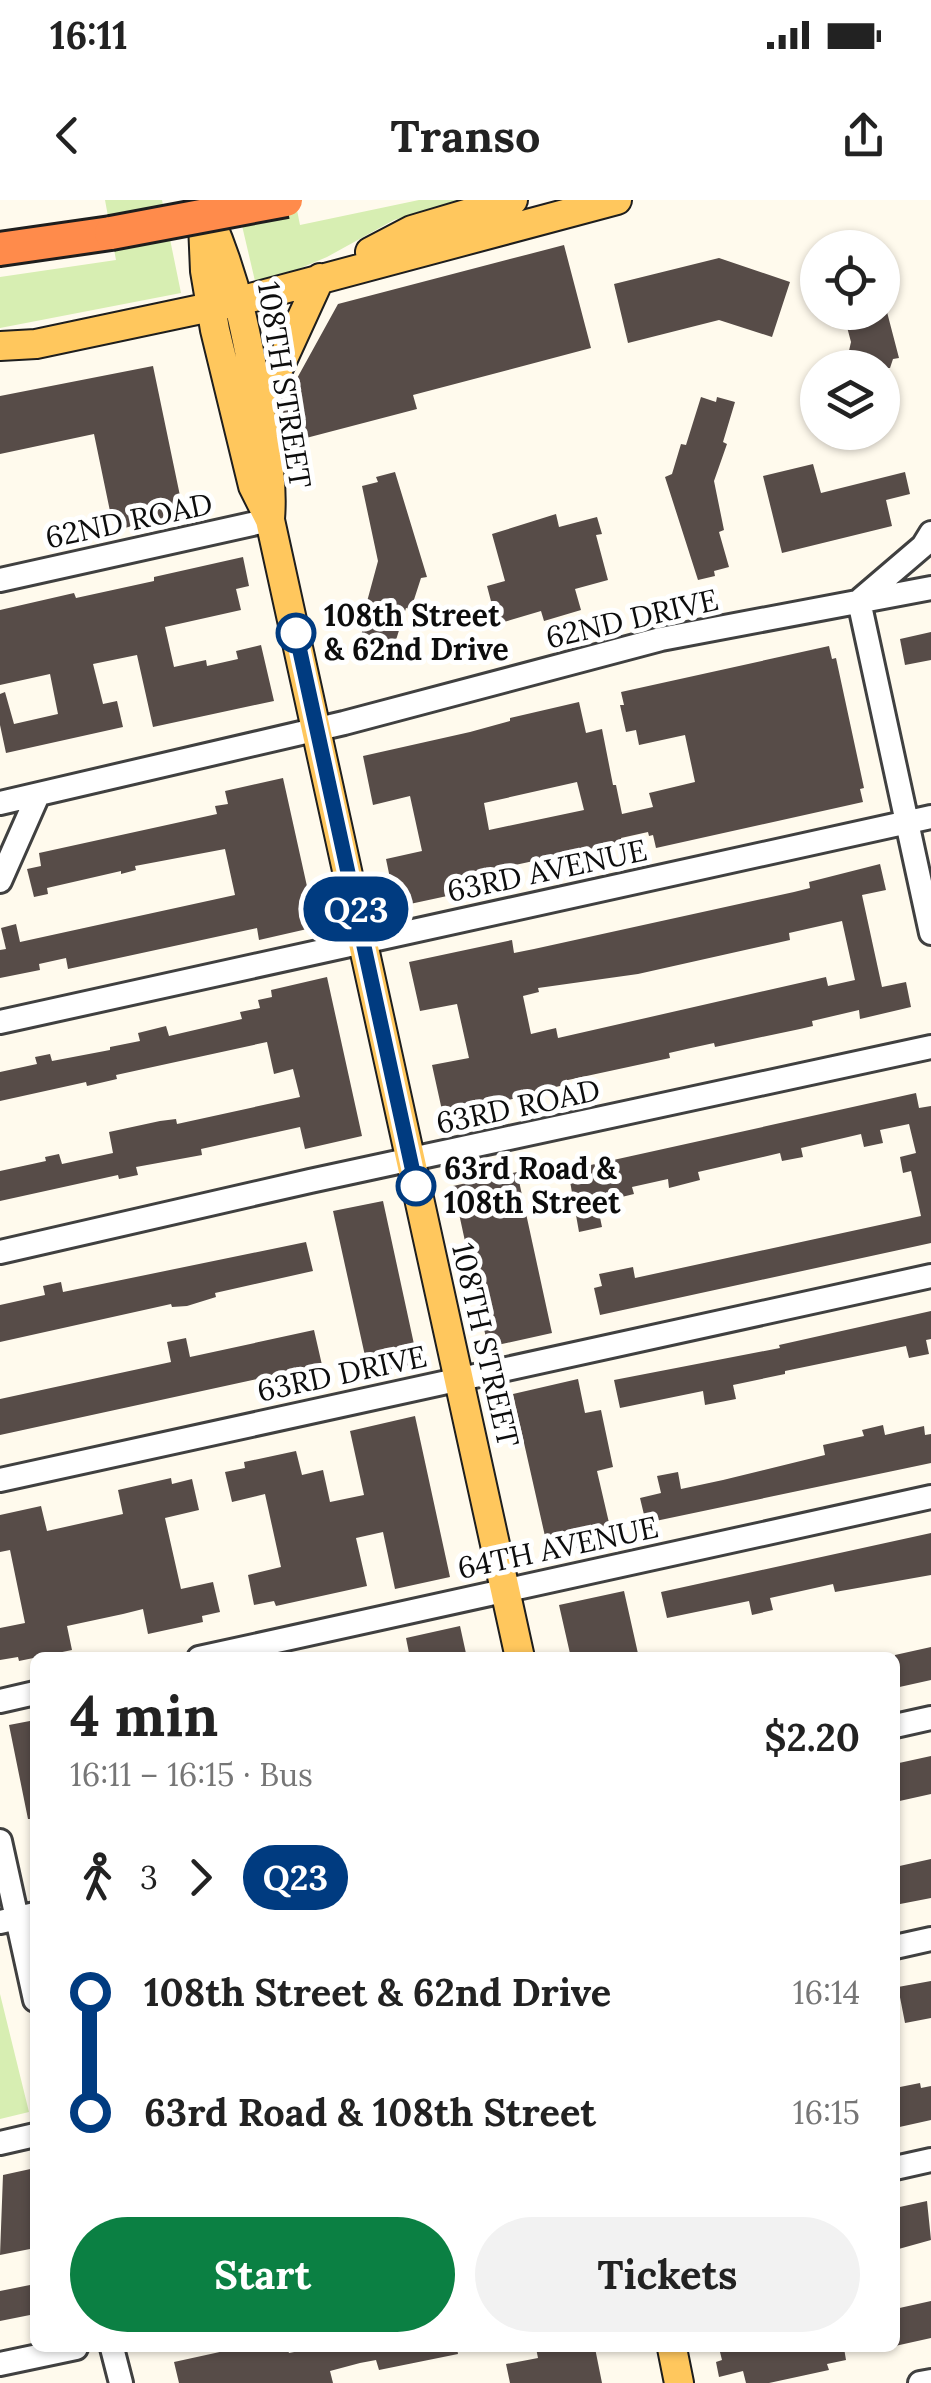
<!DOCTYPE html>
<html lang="en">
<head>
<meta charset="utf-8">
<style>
	:root { --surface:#fff; --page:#f2f2f2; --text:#222; --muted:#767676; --accent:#0b8043 }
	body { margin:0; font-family:Lora,serif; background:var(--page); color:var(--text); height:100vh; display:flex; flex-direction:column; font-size:38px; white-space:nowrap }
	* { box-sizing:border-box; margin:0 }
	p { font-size:32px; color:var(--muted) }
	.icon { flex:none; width:55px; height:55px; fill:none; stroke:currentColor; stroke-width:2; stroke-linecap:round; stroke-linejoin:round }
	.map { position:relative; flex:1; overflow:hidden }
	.details { position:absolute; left:30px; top:1452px; width:870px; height:700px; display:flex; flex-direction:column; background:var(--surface); border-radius:15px; box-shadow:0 2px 8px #0004 }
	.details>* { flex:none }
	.badge { padding:0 20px; border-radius:32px; font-size:35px; line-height:65px }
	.tools { position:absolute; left:800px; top:30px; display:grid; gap:20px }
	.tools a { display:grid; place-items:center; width:100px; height:100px; border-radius:50%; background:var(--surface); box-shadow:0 2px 8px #0004; font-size:50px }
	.map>.badge { position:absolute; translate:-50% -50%; box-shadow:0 0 0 5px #fff }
	.legs { display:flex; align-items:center; gap:15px; height:110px; padding:0 40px; font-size:32px }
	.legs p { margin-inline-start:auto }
	.summary { display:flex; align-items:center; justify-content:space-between; height:170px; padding:0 40px }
	h1 { font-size:55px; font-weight:700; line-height:75px }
	.action { display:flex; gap:20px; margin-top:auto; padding:20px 40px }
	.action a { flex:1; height:115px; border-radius:60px; background:var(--accent); color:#fff; font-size:40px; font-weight:700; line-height:115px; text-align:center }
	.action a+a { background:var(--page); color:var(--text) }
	ul { padding:0 40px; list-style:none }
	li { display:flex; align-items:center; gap:35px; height:120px; font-size:38px }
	li i { display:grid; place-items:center; width:15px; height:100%; margin:0 12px; background:currentColor }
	li i::after { content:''; width:25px; height:25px; margin:-12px; border:8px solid; border-radius:50%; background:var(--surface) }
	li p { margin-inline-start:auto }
	li:first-child i { background:linear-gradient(#0000 50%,currentColor 0) }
	li:last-child i { background:linear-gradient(currentColor 50%,#0000 0) }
	.status { display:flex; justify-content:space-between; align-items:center; height:70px; padding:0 50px; background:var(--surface); direction:ltr }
	.status svg { height:28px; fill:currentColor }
	header { display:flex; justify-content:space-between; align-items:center; height:130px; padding:0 40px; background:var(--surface); font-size:45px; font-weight:700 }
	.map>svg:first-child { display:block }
	.green { fill:#d7eeb2 }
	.building { fill:#574c48; fill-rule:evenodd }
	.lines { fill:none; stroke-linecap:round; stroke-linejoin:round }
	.minor-casing { stroke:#404040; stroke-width:28 }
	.major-casing { stroke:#1e1e1e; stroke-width:32 }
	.highway-casing { stroke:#1e1e1e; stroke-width:38 }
	.minor { stroke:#fff; stroke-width:22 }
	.major { stroke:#ffc75d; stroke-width:28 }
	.highway { stroke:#ff8b4b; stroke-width:32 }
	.highway-bridge-casing { stroke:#1e1e1e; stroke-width:38; stroke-linecap:butt }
	.highway-bridge { stroke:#ff8b4b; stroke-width:32 }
	.line-1-casing { stroke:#fff; stroke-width:22 }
	.line-1 { stroke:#003b80; stroke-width:15 }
	.stop-1-dot { fill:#fff; stroke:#003b80; stroke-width:5 }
	.labels { text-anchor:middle; stroke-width:10; stroke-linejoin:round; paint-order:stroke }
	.street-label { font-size:30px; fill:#0d0d0d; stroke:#fff }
	.stop-label { font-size:30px; font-weight:bold; fill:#0d0d0d; stroke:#fff; text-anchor:start }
</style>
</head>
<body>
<div class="status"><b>16:11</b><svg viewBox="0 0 49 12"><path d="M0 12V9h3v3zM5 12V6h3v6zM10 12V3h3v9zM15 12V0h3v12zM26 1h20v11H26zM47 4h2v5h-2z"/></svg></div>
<header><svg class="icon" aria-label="back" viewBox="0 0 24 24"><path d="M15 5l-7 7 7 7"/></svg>Transo<svg class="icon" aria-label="share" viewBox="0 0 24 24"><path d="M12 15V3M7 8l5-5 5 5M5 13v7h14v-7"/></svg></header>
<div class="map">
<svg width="931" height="2183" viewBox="0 0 931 2183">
	<rect width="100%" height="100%" fill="#fffaed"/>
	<path class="green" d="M 105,0 L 162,0 L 181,93 L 0,128 L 0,77 L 116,60 Z
		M 236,0 L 295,0 L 300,25 L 419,0 L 465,0 L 394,20 L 327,57 L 296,70 L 255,81 Z
		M 0,1794 L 29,1912 L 0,1919 Z"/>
	<path class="building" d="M 564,45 L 591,148 L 413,195 L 417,209 L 287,243 L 279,211 L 338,104 Z
		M 719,58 L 790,82 L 772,137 L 719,120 L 628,143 L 614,84 Z
		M 843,112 L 887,112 L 899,158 L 893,159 L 890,168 L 845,168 L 851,142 Z
		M 153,166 L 184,315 L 124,328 L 121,314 L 111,316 L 94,234 L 0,254 L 0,196 Z
		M 701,197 L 716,202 L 717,197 L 735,202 L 723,242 L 727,244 L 714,281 L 724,330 L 719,332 L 729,367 L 714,371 L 715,376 L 698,380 L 665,277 L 672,274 L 681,244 L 686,245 Z
		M 813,264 L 821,293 L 905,272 L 910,294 L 886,300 L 892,326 L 782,353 L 763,276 Z
		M 395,272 L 427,377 L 421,378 L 411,409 L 406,408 L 391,456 L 376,452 L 374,457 L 356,451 L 369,410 L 365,409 L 378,361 L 362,286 L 378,282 L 376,277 Z
		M 556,314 L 559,327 L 597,317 L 602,334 L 596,335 L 608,380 L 575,389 L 581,410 L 544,421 L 541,411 L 497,424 L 487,386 L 505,381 L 492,334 Z
		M 243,357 L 249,386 L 236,389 L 241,410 L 165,427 L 174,467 L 206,460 L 207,466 L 238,459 L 236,451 L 261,445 L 274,501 L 153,527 L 137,455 L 93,464 L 103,504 L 117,501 L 123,527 L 6,553 L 0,525 L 0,494 L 5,492 L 14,524 L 58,514 L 50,474 L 0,485 L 0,410 L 74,393 L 76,398 L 154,381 L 154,377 Z
		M 931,432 L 931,460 L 905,465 L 900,439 Z
		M 829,446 L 832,459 L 836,458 L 864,588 L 860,589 L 863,602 L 656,648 L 653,635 L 649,636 L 648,632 L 621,638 L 622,642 L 515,665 L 516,670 L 487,680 L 489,687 L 396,707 L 386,659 L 422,651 L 410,596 L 373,605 L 363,556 L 470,532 L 510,521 L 510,518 L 579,502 L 586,533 L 602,529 L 613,585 L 616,585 L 622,614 L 653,607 L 649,593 L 695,582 L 685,535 L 639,545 L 636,530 L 626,532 L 620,505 L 624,505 L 621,492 ZM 577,582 L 584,610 L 489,630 L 484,603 Z
		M 283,578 L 316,727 L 259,740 L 257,728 L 68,769 L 66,758 L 39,764 L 40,770 L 0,778 L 0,750 L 6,749 L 1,728 L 16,724 L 20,742 L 235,695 L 225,649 L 135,666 L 136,670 L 121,674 L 121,671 L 47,688 L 48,694 L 34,697 L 27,669 L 41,666 L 39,653 L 217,614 L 215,606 L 228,604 L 225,591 Z
		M 880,664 L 886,690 L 862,695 L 882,787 L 906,782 L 911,807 L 860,819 L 859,810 L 812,821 L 813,826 L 800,829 L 715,847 L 714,843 L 691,848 L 669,853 L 670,858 L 568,880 L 569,884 L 542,890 L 543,892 L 443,915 L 432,865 L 469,858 L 457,804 L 420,811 L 409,762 L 512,740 L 514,753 L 534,749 L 794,692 L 810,688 L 809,682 ZM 842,721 L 855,780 L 828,786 L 826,777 L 558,838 L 556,828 L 531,834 L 523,796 L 539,792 L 538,788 L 638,774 L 790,740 L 789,733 Z
		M 327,777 L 362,936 L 305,949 L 300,927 L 201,949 L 202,955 L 136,967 L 138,975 L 119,979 L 118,975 L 0,1001 L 0,971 L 46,961 L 45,957 L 59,954 L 62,964 L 113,953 L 109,932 L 160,921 L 176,919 L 177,924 L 300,897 L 293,869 L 274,874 L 267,842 L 116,875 L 117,879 L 87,886 L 86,882 L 0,901 L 0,872 L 37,864 L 35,857 L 50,854 L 52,861 L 110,850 L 110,847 L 140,841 L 138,833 L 166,826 L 169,836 L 242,819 L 240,812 L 260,808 L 258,800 L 272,797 L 271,790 Z
		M 916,893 L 919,908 L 931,906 L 931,1043 L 600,1115 L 594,1088 L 602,1086 L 599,1074 L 633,1067 L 635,1078 L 921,1016 L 911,971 L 903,973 L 900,957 L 916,953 L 909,924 L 880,930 L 883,943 L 864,947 L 861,934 L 801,948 L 803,957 L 782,961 L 780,953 L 698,972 L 700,980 L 669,988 L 668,979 L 632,987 L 634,994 L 597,1003 L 602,1027 L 579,1032 L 568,970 Z
		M 517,972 L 552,1133 L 488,1147 L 453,986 Z
		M 383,1001 L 417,1158 L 415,1164 L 369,1174 L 333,1011 Z
		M 306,1042 L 313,1071 L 215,1093 L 216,1097 L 187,1106 L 172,1107 L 171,1104 L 0,1142 L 0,1105 L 45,1095 L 43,1086 L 61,1082 L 63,1092 Z
		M 931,1111 L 931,1139 L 926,1140 L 929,1154 L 909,1158 L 906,1146 L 785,1171 L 785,1174 L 733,1185 L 736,1199 L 705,1205 L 703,1191 L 620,1208 L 614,1180 L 780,1148 L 779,1145 Z
		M 314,1130 L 322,1165 L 0,1235 L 0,1199 L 171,1162 L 167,1142 L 186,1138 L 190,1157 Z
		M 578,1179 L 585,1213 L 601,1210 L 613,1267 L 597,1271 L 613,1340 L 549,1354 L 513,1194 Z
		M 415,1216 L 450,1377 L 395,1389 L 383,1332 L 356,1338 L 367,1386 L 276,1406 L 274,1401 L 254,1405 L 248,1375 L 281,1367 L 265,1294 L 232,1302 L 225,1272 L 245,1268 L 244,1262 L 296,1251 L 302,1275 L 323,1270 L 330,1302 L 364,1295 L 350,1231 Z
		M 883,1225 L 885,1235 L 924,1226 L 925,1235 L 931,1234 L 931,1263 L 646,1323 L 640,1298 L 661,1293 L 657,1276 L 678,1272 L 681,1289 L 723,1280 L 825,1255 L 823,1245 L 864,1236 L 862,1230 Z
		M 171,1278 L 172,1284 L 192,1279 L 199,1310 L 165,1318 L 181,1389 L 213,1382 L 220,1412 L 202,1416 L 203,1422 L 148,1434 L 143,1409 L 123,1414 L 67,1426 L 72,1450 L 19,1461 L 18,1457 L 0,1460 L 0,1428 L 25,1423 L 10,1350 L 0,1352 L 0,1315 L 41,1306 L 47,1331 L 123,1314 L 118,1290 Z
		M 931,1333 L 931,1375 L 835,1392 L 833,1384 L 770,1398 L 773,1410 L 752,1415 L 749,1401 L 667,1418 L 661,1392 Z
		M 624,1391 L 639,1458 L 571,1458 L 559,1405 Z
		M 460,1426 L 467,1458 L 410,1458 L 406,1438 Z
		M 931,1447 L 931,1480 L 895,1488 L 895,1455 Z
		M 35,1520 L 35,1619 L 28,1619 L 9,1525 Z
		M 931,1556 L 931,1594 L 895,1602 L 895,1567 L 899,1563 Z
		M 931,1659 L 931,1698 L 895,1705 L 895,1667 Z
		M 931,1781 L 931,1818 L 905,1823 L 898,1787 Z
		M 920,1883 L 921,1888 L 931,1886 L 931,1920 L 895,1928 L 895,1888 Z
		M 35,1968 L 35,2048 L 0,2055 L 3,1975 Z
		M 927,2001 L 931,2040 L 895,2050 L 895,2008 Z
		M 35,2084 L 35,2114 L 0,2121 L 0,2091 Z
		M 931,2101 L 931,2138 L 895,2146 L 895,2109 Z
		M 238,2148 L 287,2148 L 289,2153 L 315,2148 L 457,2148 L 458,2154 L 379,2170 L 376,2160 L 360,2163 L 330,2171 L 333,2183 L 179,2183 L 174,2162 Z
		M 536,2148 L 595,2148 L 602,2183 L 510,2183 L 506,2164 L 538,2158 Z
		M 719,2148 L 844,2148 L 846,2160 L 827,2164 L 829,2170 L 769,2183 L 746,2183 L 743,2171 L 719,2177 L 716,2162 L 722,2160 Z"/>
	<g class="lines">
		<g class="minor-casing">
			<path id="minor" d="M 0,380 L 270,320
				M 861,399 L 923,346 L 931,333
				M 859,401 L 931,733
				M 0,603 L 344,523 L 661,439 L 931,388
				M 0,681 L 38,595
				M 0,822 L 931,617
				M 0,1052 L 310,981 L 931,847
				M 0,1280 L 931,1076
				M 199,1458 L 931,1297
				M 0,1501 L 35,1493
				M 895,1526 L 931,1518
				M 0,1641 L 35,1800
				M 0,1722 L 35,1714
				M 895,1747 L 931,1739
				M 0,1943 L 35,1935
				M 895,1968 L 931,1960
				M 112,2148 L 121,2183
				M 0,2164 L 76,2148
				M 920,2183 L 931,2181"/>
		</g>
		<g class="major-casing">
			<path id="major" d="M 202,0 L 205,71 L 215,130 L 253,286 L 270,320 L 520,1458
				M 210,20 C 238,84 248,142 260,210 C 266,247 273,281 270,319
				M 370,52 L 412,30 L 513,0
				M 0,146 L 36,144 L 239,101 L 617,0
				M 260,209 L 320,78
				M 672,2148 L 679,2183"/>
		</g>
		<g class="highway-casing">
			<path id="highway" d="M 0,49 L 111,33"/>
		</g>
		<use href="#minor" class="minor"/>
		<use href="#major" class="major"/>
		<use href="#highway" class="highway"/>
		<g class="highway-bridge-casing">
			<path id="highway-bridge" d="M 111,33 L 286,0"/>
		</g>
		<use href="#highway-bridge" class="highway-bridge"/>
	</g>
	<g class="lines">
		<g class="line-1-casing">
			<path id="line-1" d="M 296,433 L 416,986"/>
		</g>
		<use href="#line-1" class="line-1"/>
	</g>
	<g class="stop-1-dot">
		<circle cx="296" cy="433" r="18"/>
		<circle cx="416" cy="986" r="18"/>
	</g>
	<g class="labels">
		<g class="street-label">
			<text transform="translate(284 185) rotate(81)" y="10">108TH STREET</text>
			<text transform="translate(129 321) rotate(-12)" y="10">62ND ROAD</text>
			<text transform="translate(632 419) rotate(-13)" y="10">62ND DRIVE</text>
			<text transform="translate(547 671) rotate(-12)" y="10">63RD AVENUE</text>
			<text transform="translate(518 907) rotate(-12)" y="10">63RD ROAD</text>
			<text transform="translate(485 1145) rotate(77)" y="10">108TH STREET</text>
			<text transform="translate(342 1174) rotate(-12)" y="10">63RD DRIVE</text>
			<text transform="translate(558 1348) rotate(-12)" y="10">64TH AVENUE</text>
		</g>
		<g class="stop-label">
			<text x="324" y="426">108th Street<tspan x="324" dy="34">&amp; 62nd Drive</tspan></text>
			<text x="444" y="979">63rd Road &amp;<tspan x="444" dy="34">108th Street</tspan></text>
		</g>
	</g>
</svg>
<div class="tools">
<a><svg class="icon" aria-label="locate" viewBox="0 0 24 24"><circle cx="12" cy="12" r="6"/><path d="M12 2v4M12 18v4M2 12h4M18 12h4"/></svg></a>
<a><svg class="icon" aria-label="layers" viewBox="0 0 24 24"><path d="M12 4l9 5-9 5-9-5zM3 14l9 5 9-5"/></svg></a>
</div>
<b class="badge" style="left:356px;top:709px;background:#003b80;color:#fff">Q23</b>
<section class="details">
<div class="summary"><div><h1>4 min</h1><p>16:11 – 16:15 · Bus</p></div><b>$2.20</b></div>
<div class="legs"><svg class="icon" aria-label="walk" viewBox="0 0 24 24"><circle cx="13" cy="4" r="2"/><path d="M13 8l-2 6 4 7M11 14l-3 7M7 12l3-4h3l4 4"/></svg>3<svg class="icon" aria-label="forward" viewBox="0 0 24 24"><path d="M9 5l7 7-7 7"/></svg><b class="badge" style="background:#003b80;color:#fff">Q23</b></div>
<ul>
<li><i style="color:#003b80"></i><b>108th Street &amp; 62nd Drive</b><p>16:14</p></li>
<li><i style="color:#003b80"></i><b>63rd Road &amp; 108th Street</b><p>16:15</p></li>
</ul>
<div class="action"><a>Start</a><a>Tickets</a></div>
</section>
</div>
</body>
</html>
